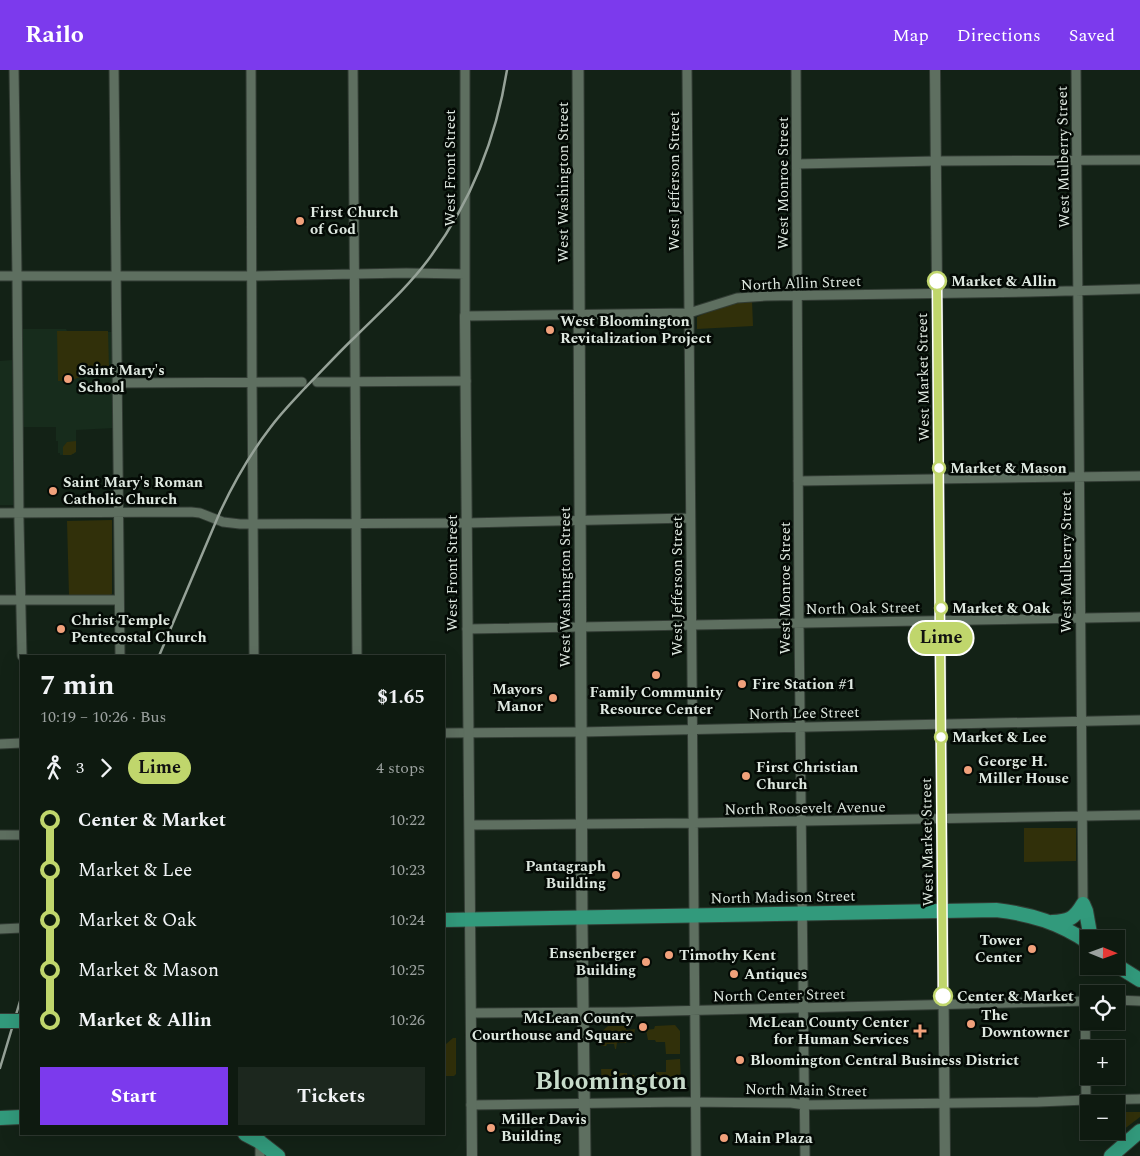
<!DOCTYPE html>
<html lang="en">
<head>
<meta charset="utf-8">
<style>
	:root { --surface:#0e1a10; --page:#1c271e; --text:#f1f3f6; --muted:#9ba19f; --line:#2e3830; --accent:#7c3aed }
	body { margin:0; font-family:Spectral,serif; background:var(--page); color:var(--text); height:100vh; display:flex; flex-direction:column; font-size:19px; white-space:nowrap }
	* { box-sizing:border-box; margin:0 }
	p { font-size:16px; color:var(--muted) }
	.icon { flex:none; width:28px; height:28px; fill:none; stroke:currentColor; stroke-width:2; stroke-linecap:round; stroke-linejoin:round }
	.map { position:relative; flex:1; overflow:hidden }
	.details { position:absolute; left:20px; top:585px; width:425px; height:480px; display:flex; flex-direction:column; background:var(--surface); border-radius:0px; box-shadow:0 5px 20px #0002,0 0 0 1px var(--line) }
	.details>* { flex:none }
	.badge { padding:0 10px; border-radius:16px; font-size:18px; line-height:32px }
	.needle { width:32px; rotate:91deg }
	.controls { position:absolute; left:1080px; top:860px; display:grid; gap:10px }
	.controls a { display:grid; place-items:center; width:45px; height:45px; border-radius:0px; background:var(--surface); box-shadow:0 5px 20px #0002,0 0 0 1px var(--line); font-size:25px }
	.map>.badge { position:absolute; translate:-50% -50%; box-shadow:0 0 0 2px #fff }
	.legs { display:flex; align-items:center; gap:8px; height:55px; padding:0 20px; font-size:16px }
	.legs p { margin-inline-start:auto }
	.summary { display:flex; align-items:center; justify-content:space-between; height:85px; padding:0 20px }
	h1 { font-size:28px; font-weight:700; line-height:38px }
	.button { display:flex; gap:10px; margin-top:auto; padding:10px 20px }
	.button a { flex:1; height:58px; border-radius:0px; background:var(--accent); color:#fff; font-size:20px; font-weight:700; line-height:58px; text-align:center }
	.button a+a { background:var(--page); color:var(--text) }
	ul { padding:0 20px; list-style:none }
	li { display:flex; align-items:center; gap:18px; height:50px; font-size:19px }
	li i { display:grid; place-items:center; width:8px; height:100%; margin:0 6px; background:currentColor }
	li i::after { content:''; width:12px; height:12px; margin:-6px; border:4px solid; border-radius:50%; background:var(--surface) }
	li p { margin-inline-start:auto }
	li:first-child i { background:linear-gradient(#0000 50%,currentColor 0) }
	li:last-child i { background:linear-gradient(currentColor 50%,#0000 0) }
	header { display:flex; align-items:center; gap:30px; box-sizing:border-box; height:70px; padding:0 25px; background:var(--accent); color:#fff }
	header strong { font-size:24px }
	nav { display:flex; gap:28px; margin-inline-start:auto; font-size:18px }
	.map>svg:first-child { display:block }
	.built { fill:#172c1c }
	.green { fill:#31300a }
	.lines { fill:none; stroke-linecap:round; stroke-linejoin:round }
	.minor-casing { stroke:#323c34; stroke-width:11 }
	.tertiary-casing { stroke:#323c34; stroke-width:12 }
	.secondary-casing { stroke:#323c34; stroke-width:13 }
	.primary-casing { stroke:#323c34; stroke-width:16 }
	.minor { stroke:#5e6f60; stroke-width:9 }
	.tertiary { stroke:#5e6f60; stroke-width:10 }
	.secondary { stroke:#5e6f60; stroke-width:11 }
	.primary { stroke:#329a7c; stroke-width:14 }
	.rail { stroke:#96a298; stroke-width:2.5 }
	.primary-bridge-casing { stroke:#323c34; stroke-width:16; stroke-linecap:butt }
	.primary-bridge { stroke:#329a7c; stroke-width:14 }
	.line-1-casing { stroke:#fff; stroke-width:11 }
	.line-1 { stroke:#c0d66c; stroke-width:8 }
	.poi-dot { fill:#f1a17b; stroke:#040a05; stroke-width:2 }
	.stop-1-dot { fill:#fff; stroke:#c0d66c; stroke-width:2.5 }
	.labels { text-anchor:middle; stroke-width:5; stroke-linejoin:round; paint-order:stroke }
	.street-label { font-size:15px; fill:#dfe9e1; stroke:#040a05 }
	.poi-label { font-size:15px; font-weight:bold; fill:#dfe9e1; stroke:#040a05; text-anchor:start }
	.stop-label { font-size:15px; font-weight:bold; fill:#dfe9e1; stroke:#040a05; text-anchor:start }
	.town-label { font-size:25px; font-weight:bold; fill:#c7dbca; stroke:#040a05 }
</style>
</head>
<body>
<header>
<strong>Railo</strong>
<nav><a>Map</a><a>Directions</a><a>Saved</a></nav>
</header>
<div class="map">
<svg width="1140" height="1086" viewBox="0 0 1140 1086">
	<rect width="100%" height="100%" fill="#132216"/>
	<path class="built" d="M 22,259 L 66,259 L 67,261 L 112,262 L 114,358 L 76,360 L 76,380 L 74,384 L 60,385 L 60,383 L 58,383 L 58,371 L 56,371 L 56,357 L 23,357 Z
		M 12,290 L 14,435 L 0,435 L 0,291 Z"/>
	<path class="green" d="M 752,230 L 753,256 L 697,259 L 697,247 C 714,239 734,233 752,230 Z
		M 57,261 L 108,261 L 109,298 L 87,298 L 87,296 L 78,296 L 78,303 L 80,303 L 80,307 L 69,311 L 58,311 Z
		M 76,371 L 76,382 L 71,385 L 63,385 L 63,377 L 67,372 Z
		M 112,450 L 112,524 L 110,525 L 69,526 L 67,451 Z
		M 1024,758 L 1076,758 L 1076,791 L 1024,792 Z
		M 675,955 L 680,961 L 680,984 L 666,984 L 665,972 L 656,972 L 655,970 L 648,970 L 646,960 L 654,959 L 655,956 Z
		M 608,956 L 626,956 L 626,960 L 635,959 L 633,970 L 626,970 L 626,973 L 617,973 L 616,979 L 615,979 L 614,974 L 607,974 L 606,976 L 601,976 L 601,962 Z
		M 453,968 L 456,968 L 456,1004 L 454,1006 L 444,1006 L 444,974 L 446,974 Z
		M 680,989 L 681,1014 L 676,1018 L 656,1018 L 651,1016 L 651,1013 L 647,1013 L 647,1007 L 649,1005 L 656,1005 L 656,1002 L 666,1002 L 666,990 Z
		M 601,999 L 613,999 L 614,1001 L 617,1001 L 617,1003 L 627,1003 L 627,1005 L 634,1005 L 635,1013 L 631,1013 L 631,1016 L 627,1019 L 606,1019 L 602,1015 Z
		M 1123,1042 L 1140,1042 L 1140,1047 L 1123,1060 Z"/>
	<g class="lines">
		<g class="minor-casing">
			<path id="minor" d="M 14,0 L 17,206 L 19,452 L 22,586
				M 114,0 L 120,586
				M 251,0 L 252,312 L 254,586
				M 353,0 L 357,586
				M 465,0 L 465,246 L 689,243 L 737,228 L 766,226 L 1029,222 L 1140,219
				M 687,0 L 696,1086
				M 796,0 L 799,553 L 805,1086
				M 1076,0 L 1083,834
				M 797,94 L 936,91 L 1140,90
				M 0,206 L 252,206 L 406,203 L 465,204
				M 317,312 L 466,311
				M 118,313 L 302,312
				M 798,411 L 1140,406
				M 0,443 L 191,442 L 200,443 L 223,452 L 240,454 L 466,453 L 690,448
				M 0,530 L 119,530
				M 467,559 L 1140,547
				M 444,663 L 581,662 L 1140,650
				M 0,674 L 21,673
				M 470,755 L 693,753 L 1140,745
				M 0,765 L 21,765
				M 0,859 L 21,858
				M 1116,930 L 1140,931
				M 1085,931 L 1086,1030
				M 471,943 L 626,942 L 1089,931
				M 471,1035 L 683,1032 L 791,1033 L 805,1035 L 1038,1032 L 1086,1030 L 1140,1029
				M 260,1086 L 260,1064"/>
		</g>
		<g class="tertiary-casing">
			<path id="tertiary" d="M 935,0 L 945,1086
				M 465,246 L 472,1086"/>
		</g>
		<g class="secondary-casing">
			<path id="secondary" d="M 578,0 L 582,858 L 585,1086"/>
		</g>
		<g class="primary-casing">
			<path id="primary" d="M 1083,834 L 1086,841 L 1091,869
				M 444,850 L 996,840 C 1031,844 1060,853 1089,873
				M 1052,852 C 1069,851 1074,849 1083,834
				M 1116,895 L 1140,910
				M 0,1048 L 21,1047
				M 245,1064 L 260,1072 L 278,1086
				M 1111,1086 L 1140,1061"/>
		</g>
		<use href="#minor" class="minor"/>
		<use href="#tertiary" class="tertiary"/>
		<use href="#secondary" class="secondary"/>
		<use href="#primary" class="primary"/>
		<path class="rail" d="M 159,586 L 220,442 C 234,412 250,384 270,358 C 281,343 293,331 305,318 C 322,301 338,283 355,267 C 380,242 407,218 428,190 C 470,134 496,69 507,0
			M 0,998 L 21,928"/>
		<g class="primary-bridge-casing">
			<path id="primary-bridge" d="M 0,951 L 21,951"/>
		</g>
		<use href="#primary-bridge" class="primary-bridge"/>
	</g>
	<g class="lines">
		<g class="line-1-casing">
			<path id="line-1" d="M 937,211 L 943,926"/>
		</g>
		<use href="#line-1" class="line-1"/>
	</g>
	<g class="poi-dot">
		<circle cx="300" cy="151" r="5"/>
		<circle cx="550" cy="260" r="5"/>
		<circle cx="68" cy="309" r="5"/>
		<circle cx="53" cy="421" r="5"/>
		<circle cx="61" cy="559" r="5"/>
		<circle cx="656" cy="605" r="5"/>
		<circle cx="742" cy="614" r="5"/>
		<circle cx="553" cy="628" r="5"/>
		<circle cx="968" cy="700" r="5"/>
		<circle cx="746" cy="706" r="5"/>
		<circle cx="616" cy="805" r="5"/>
		<circle cx="1032" cy="879" r="5"/>
		<circle cx="669" cy="885" r="5"/>
		<circle cx="646" cy="892" r="5"/>
		<circle cx="734" cy="904" r="5"/>
		<circle cx="971" cy="954" r="5"/>
		<circle cx="643" cy="957" r="5"/>
		<path d="M917.5 953.5h5v5h5v5h-5v5h-5v-5h-5v-5h5z"/>
		<circle cx="740" cy="990" r="5"/>
		<circle cx="491" cy="1058" r="5"/>
		<circle cx="724" cy="1068" r="5"/>
	</g>
	<g class="stop-1-dot">
		<circle cx="937" cy="211" r="9"/>
		<circle cx="939" cy="398" r="6"/>
		<circle cx="941" cy="538" r="6"/>
		<circle cx="941" cy="667" r="6"/>
		<circle cx="943" cy="926" r="9"/>
	</g>
	<g class="labels">
		<g class="street-label">
			<text transform="translate(1063 87) rotate(-91)" y="5">West Mulberry Street</text>
			<text transform="translate(450 98) rotate(-90)" y="5">West Front Street</text>
			<text transform="translate(674 111) rotate(-90)" y="5">West Jefferson Street</text>
			<text transform="translate(563 112) rotate(-90)" y="5">West Washington Street</text>
			<text transform="translate(783 113) rotate(-90)" y="5">West Monroe Street</text>
			<text transform="translate(801 213) rotate(-2)" y="5">North Allin Street</text>
			<text transform="translate(923 307) rotate(-91)" y="5">West Market Street</text>
			<text transform="translate(1066 492) rotate(-90)" y="5">West Mulberry Street</text>
			<text transform="translate(452 503) rotate(-90)" y="5">West Front Street</text>
			<text transform="translate(677 516) rotate(-90)" y="5">West Jefferson Street</text>
			<text transform="translate(565 517) rotate(-90)" y="5">West Washington Street</text>
			<text transform="translate(785 518) rotate(-90)" y="5">West Monroe Street</text>
			<text transform="translate(863 538) rotate(-1)" y="5">North Oak Street</text>
			<text transform="translate(804 643) rotate(-1)" y="5">North Lee Street</text>
			<text transform="translate(805 738) rotate(-1)" y="5">North Roosevelt Avenue</text>
			<text transform="translate(927 772) rotate(-91)" y="5">West Market Street</text>
			<text transform="translate(783 827) rotate(-1)" y="5">North Madison Street</text>
			<text transform="translate(779 925) rotate(-1)" y="5">North Center Street</text>
			<text transform="translate(806 1020) rotate(1)" y="5">North Main Street</text>
		</g>
		<g class="poi-label">
			<text x="310" y="147">First Church<tspan x="310" dy="17">of God</tspan></text>
			<text x="560" y="256">West Bloomington<tspan x="560" dy="17">Revitalization Project</tspan></text>
			<text x="78" y="305">Saint Mary's<tspan x="78" dy="17">School</tspan></text>
			<text x="63" y="417">Saint Mary's Roman<tspan x="63" dy="17">Catholic Church</tspan></text>
			<text x="71" y="555">Christ Temple<tspan x="71" dy="17">Pentecostal Church</tspan></text>
			<text x="752" y="619">Fire Station #1</text>
			<text x="543" y="624" text-anchor="end">Mayors<tspan x="543" dy="17">Manor</tspan></text>
			<text x="656" y="627" text-anchor="middle">Family Community<tspan x="656" dy="17">Resource Center</tspan></text>
			<text x="978" y="696">George H.<tspan x="978" dy="17">Miller House</tspan></text>
			<text x="756" y="702">First Christian<tspan x="756" dy="17">Church</tspan></text>
			<text x="606" y="801" text-anchor="end">Pantagraph<tspan x="606" dy="17">Building</tspan></text>
			<text x="1022" y="875" text-anchor="end">Tower<tspan x="1022" dy="17">Center</tspan></text>
			<text x="636" y="888" text-anchor="end">Ensenberger<tspan x="636" dy="17">Building</tspan></text>
			<text x="679" y="890">Timothy Kent</text>
			<text x="744" y="909">Antiques</text>
			<text x="981" y="950">The<tspan x="981" dy="17">Downtowner</tspan></text>
			<text x="633" y="953" text-anchor="end">McLean County<tspan x="633" dy="17">Courthouse and Square</tspan></text>
			<text x="909" y="957" text-anchor="end">McLean County Center<tspan x="909" dy="17">for Human Services</tspan></text>
			<text x="750" y="995">Bloomington Central Business District</text>
			<text x="501" y="1054">Miller Davis<tspan x="501" dy="17">Building</tspan></text>
			<text x="734" y="1073">Main Plaza</text>
		</g>
		<g class="stop-label">
			<text x="951" y="216">Market &amp; Allin</text>
			<text x="950" y="403">Market &amp; Mason</text>
			<text x="952" y="543">Market &amp; Oak</text>
			<text x="952" y="672">Market &amp; Lee</text>
			<text x="957" y="931">Center &amp; Market</text>
		</g>
		<g class="town-label">
			<text x="611" y="1019">Bloomington</text>
		</g>
	</g>
</svg>
<div class="controls">
<a><svg class="needle" viewBox="-14 -14 28 28"><path d="M0-13l5 13h-10z" fill="#e53935"/><path d="M0 13l5-13h-10z" fill="#9ba19f"/></svg></a>
<a><svg class="icon" aria-label="locate" viewBox="0 0 24 24"><circle cx="12" cy="12" r="6"/><path d="M12 2v4M12 18v4M2 12h4M18 12h4"/></svg></a>
<a>+</a>
<a>−</a>
</div>
<b class="badge" style="left:941px;top:568px;background:#c0d66c;color:#111">Lime</b>
<section class="details">
<div class="summary"><div><h1>7 min</h1><p>10:19 – 10:26 · Bus</p></div><b>$1.65</b></div>
<div class="legs"><svg class="icon" aria-label="walk" viewBox="0 0 24 24"><circle cx="13" cy="4" r="2"/><path d="M13 8l-2 6 4 7M11 14l-3 7M7 12l3-4h3l4 4"/></svg>3<svg class="icon" aria-label="forward" viewBox="0 0 24 24"><path d="M9 5l7 7-7 7"/></svg><b class="badge" style="background:#c0d66c;color:#111">Lime</b><p>4 stops</p></div>
<ul>
<li><i style="color:#c0d66c"></i><b>Center &amp; Market</b><p>10:22</p></li>
<li><i style="color:#c0d66c"></i><span>Market &amp; Lee</span><p>10:23</p></li>
<li><i style="color:#c0d66c"></i><span>Market &amp; Oak</span><p>10:24</p></li>
<li><i style="color:#c0d66c"></i><span>Market &amp; Mason</span><p>10:25</p></li>
<li><i style="color:#c0d66c"></i><b>Market &amp; Allin</b><p>10:26</p></li>
</ul>
<div class="button"><a>Start</a><a>Tickets</a></div>
</section>
</div>
</body>
</html>
